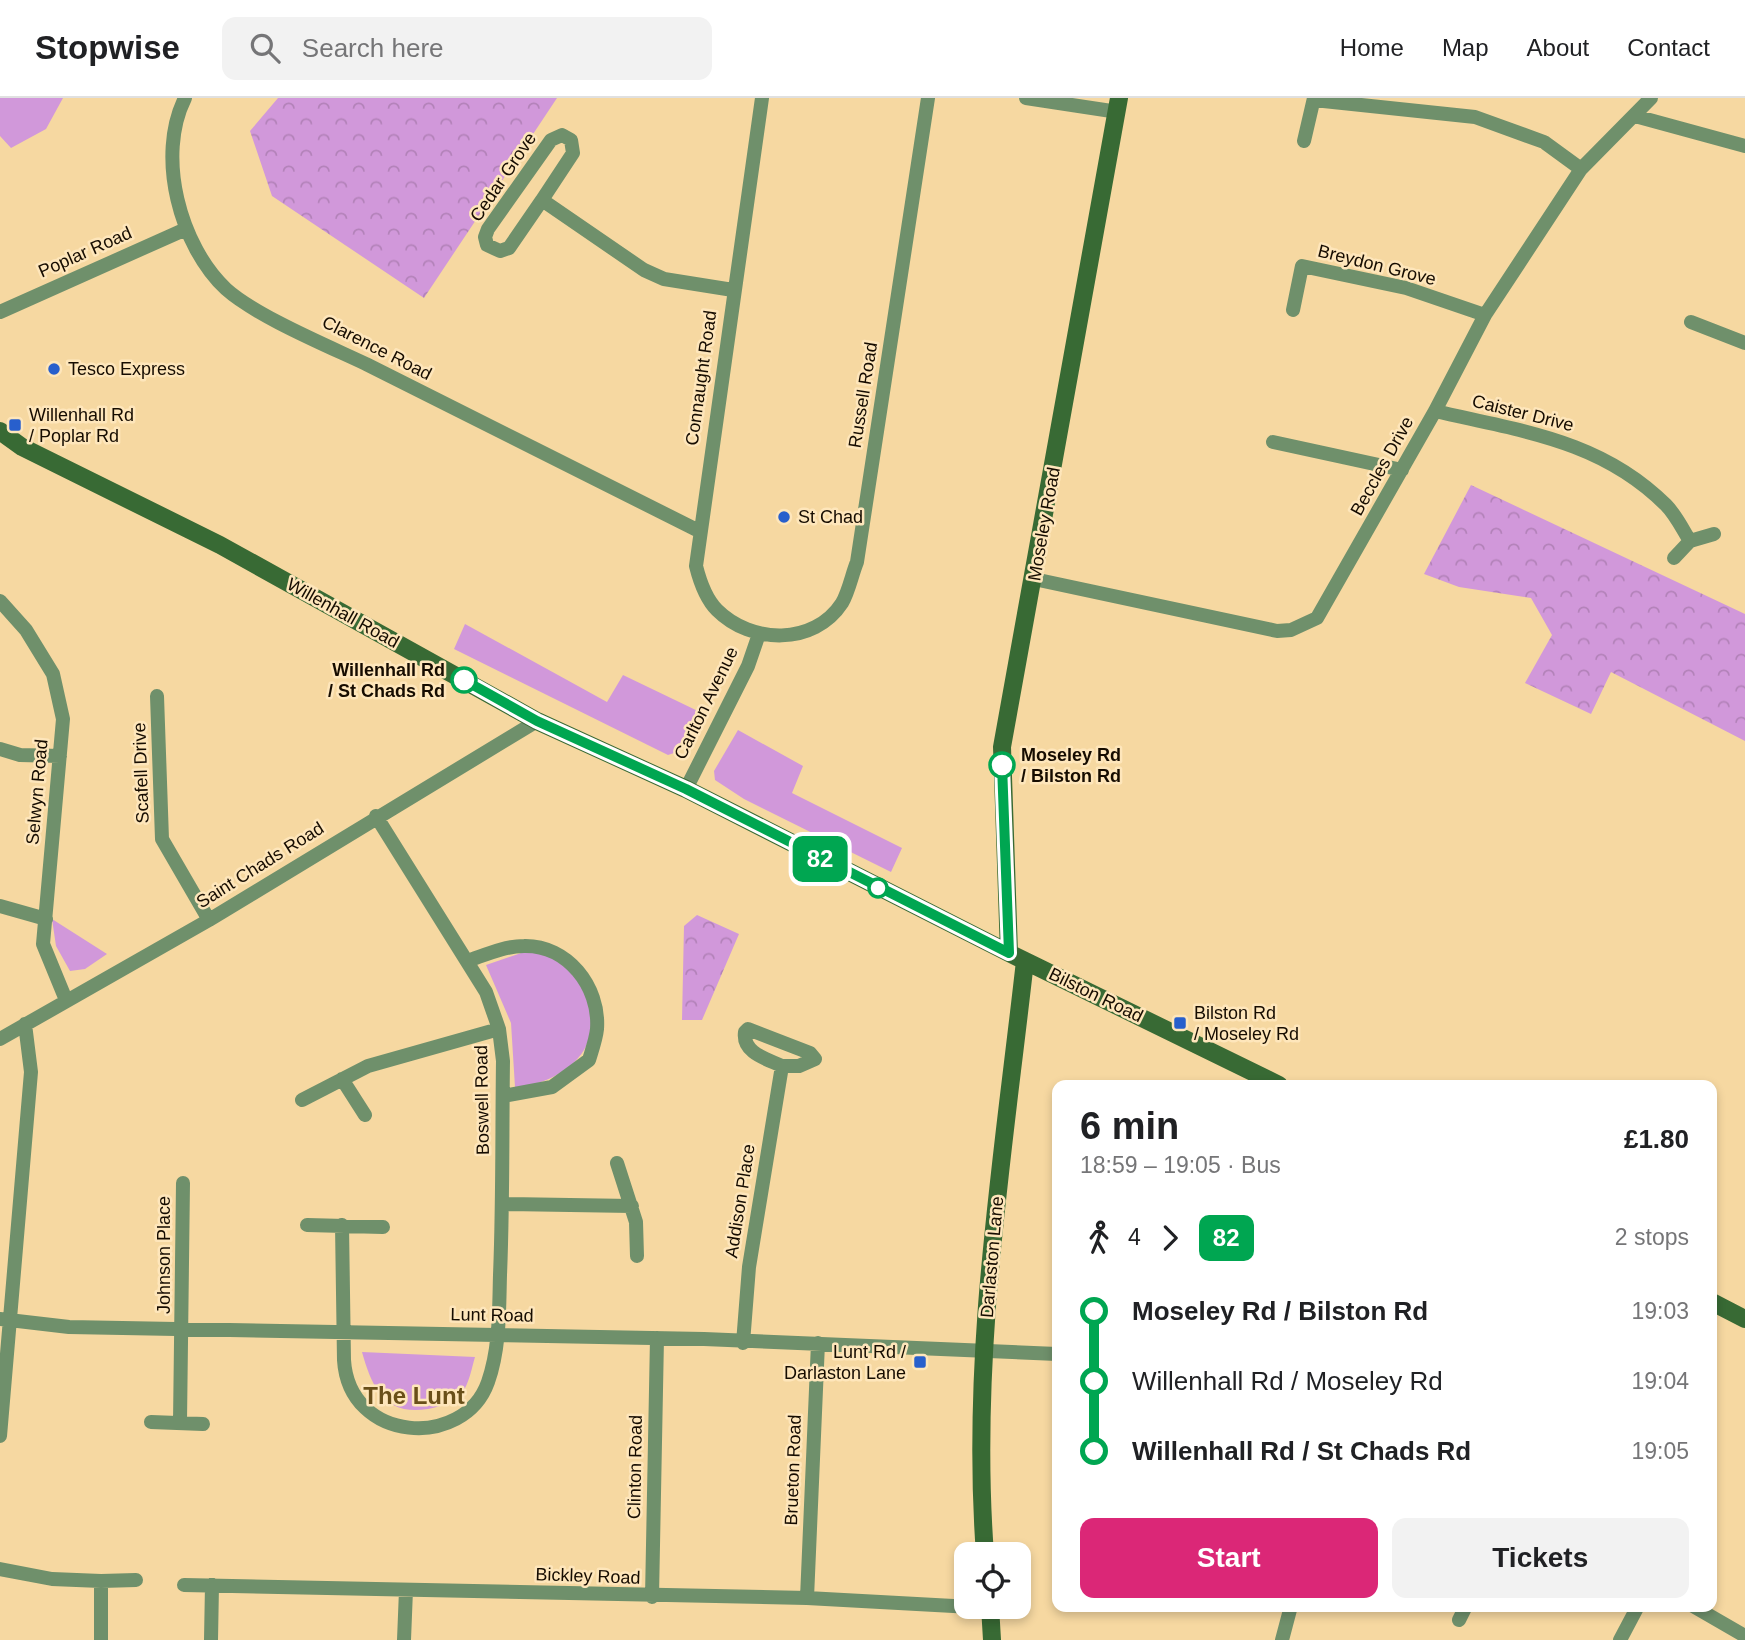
<!DOCTYPE html>
<html lang="en">
<head>
<meta charset="utf-8">
<style>
	:root { --surface:#fff; --page:#f2f2f2; --text:#202124; --muted:#757577; --line:#e0e0e0; --accent:#db2777 }
	body { margin:0; font-family:Arial,sans-serif; background:var(--page); color:var(--text); height:100vh; display:flex; flex-direction:column; font-size:26px; white-space:nowrap }
	* { box-sizing:border-box; margin:0 }
	p { font-size:23px; color:var(--muted) }
	.icon { flex:none; width:38px; height:38px; fill:none; stroke:currentColor; stroke-width:2; stroke-linecap:round; stroke-linejoin:round }
	.map { position:relative; flex:1; overflow:hidden }
	.details { position:absolute; left:1052px; top:982px; width:665px; height:532px; display:flex; flex-direction:column; background:var(--surface); border-radius:14px; box-shadow:0 4px 10px #0003 }
	.details>* { flex:none }
	.badge { padding:0 14px; border-radius:10px; font-size:24px; line-height:46px }
	.controls { position:absolute; left:954px; top:1444px; display:grid; gap:14px }
	.controls a { display:grid; place-items:center; width:77px; height:77px; border-radius:14px; background:var(--surface); box-shadow:0 4px 10px #0003; font-size:35px }
	.map>.badge { position:absolute; translate:-50% -50%; box-shadow:0 0 0 4px #fff }
	.legs { display:flex; align-items:center; gap:10px; height:77px; padding:0 28px; font-size:23px }
	.legs p { margin-inline-start:auto }
	.head { display:flex; align-items:center; justify-content:space-between; height:119px; padding:0 28px }
	h1 { font-size:38px; font-weight:700; line-height:52px }
	.action { display:flex; gap:14px; margin-top:auto; padding:14px 28px }
	.action a { flex:1; height:80px; border-radius:14px; background:var(--accent); color:#fff; font-size:28px; font-weight:700; line-height:80px; text-align:center }
	.action a+a { background:var(--page); color:var(--text) }
	ul { padding:0 28px; list-style:none }
	li { display:flex; align-items:center; gap:24px; height:70px; font-size:26px }
	li i { display:grid; place-items:center; width:10px; height:100%; margin:0 9px; background:currentColor }
	li i::after { content:''; width:18px; height:18px; margin:-9px; border:5px solid; border-radius:50%; background:var(--surface) }
	li p { margin-inline-start:auto }
	li:first-child i { background:linear-gradient(#0000 50%,currentColor 0) }
	li:last-child i { background:linear-gradient(currentColor 50%,#0000 0) }
	header { display:flex; align-items:center; gap:42px; box-sizing:border-box; height:98px; padding:0 35px; background:var(--surface); border-bottom:2px solid var(--line) }
	header strong { font-size:33px }
	nav { display:flex; gap:38px; margin-inline-start:auto; font-size:24px }
	.search { width:490px; height:63px; background:var(--page); display:flex; align-items:center; gap:18px; box-sizing:border-box; padding:0 24px; border-radius:14px; color:var(--muted); font-size:26px }
	.map>svg:first-child { display:block }
	.grass { fill:#d198da }
	.forest { fill:url(#forest-crowns) }
	.lines { fill:none; stroke-linecap:round; stroke-linejoin:round }
	.street { stroke:#6f906b; stroke-width:14 }
	.secondary { stroke:#386a34; stroke-width:18 }
	.line-1-casing { stroke:#fff; stroke-width:16 }
	.line-1 { stroke:#00a651; stroke-width:10 }
	.poi-dot { fill:#285fcc; stroke:#fee6bb; stroke-width:2.5 }
	.stop-1-dot { fill:#fff; stroke:#00a651; stroke-width:3.5 }
	.labels { text-anchor:middle; stroke-width:5; stroke-linejoin:round; paint-order:stroke }
	.street-label { font-size:18px; fill:#160c00; stroke:#fee6bb }
	.poi-label { font-size:18px; fill:#160c00; stroke:#fee6bb; text-anchor:start }
	.stop-label { font-size:18px; font-weight:bold; fill:#160c00; stroke:#fee6bb; text-anchor:end }
	.district-label { font-size:24px; font-weight:bold; fill:#694f19; stroke:#fee6bb }
</style>
</head>
<body>
<header>
<strong>Stopwise</strong>
<div class="search"><svg class="icon" aria-label="search" viewBox="0 0 24 24"><circle cx="10" cy="10" r="6"/><path d="M15 15l6 6"/></svg>Search here</div>
<nav><a>Home</a><a>Map</a><a>About</a><a>Contact</a></nav>
</header>
<div class="map">
<svg width="1745" height="1542" viewBox="0 0 1745 1542">
	<defs>
		<pattern id="forest-crowns" width="20" height="18" patternUnits="userSpaceOnUse" patternTransform="scale(1.75)"><rect width="20" height="18" fill="#d198da"/><path d="M2 6a3 3 0 1 1 6 0M12 15a3 3 0 1 1 6 0" fill="none" stroke="#b382b9"/></pattern>
	</defs>
	<rect width="100%" height="100%" fill="#f6d8a1"/>
	<path class="grass" d="M 0,0 L 63,0 L 46,31 L 11,50 L 0,38 Z
		M 465,526 L 607,604 L 623,577 L 702,615 L 677,654 L 668,657 L 454,551 Z
		M 738,632 L 803,668 L 792,695 L 902,750 L 891,774 L 744,701 L 715,682 L 714,673 Z
		M 52,821 L 107,856 L 85,871 L 70,873 L 56,848 Z
		M 527,853 C 535,855 546,855 553,859 C 584,874 602,921 584,952 C 571,974 540,988 515,989 L 511,925 L 486,867 Z
		M 362,1254 L 475,1259 C 472,1269 469,1286 462,1295 C 453,1306 441,1308 428,1311 C 385,1318 372,1290 362,1254 Z"/>
	<path class="forest" d="M 278,0 L 557,0 L 424,200 L 272,98 L 250,33 Z
		M 1471,387 L 1745,516 L 1745,643 L 1611,574 L 1591,616 L 1525,585 L 1552,537 L 1531,500 L 1459,489 L 1424,476 Z
		M 697,817 L 739,836 L 702,922 L 682,922 L 684,828 Z"/>
	<g class="lines">
		<path class="street" d="M 185,0 C 156,58 180,148 226,191 C 256,218 328,248 366,266 C 477,322 588,377 699,433
			M 762,0 L 696,468 C 700,484 706,501 717,512 C 751,546 814,548 842,505 C 849,493 852,476 857,464 L 928,0
			M 1026,0 L 1118,14
			M 1314,2 L 1475,19 L 1544,44 L 1581,71
			M 1635,18 L 1745,48
			M 1304,43 L 1314,0
			M 542,102 L 509,150 L 500,153 L 487,147 L 485,139 L 488,131 L 551,42 L 562,37 L 571,42 L 573,55 L 542,102 L 644,172 L 664,181 L 733,192
			M 1293,212 L 1302,168 L 1406,190 L 1485,217
			M 0,214 L 186,131
			M 1691,224 L 1745,245
			M 1435,313 C 1521,333 1601,342 1666,407 C 1676,417 1683,432 1690,443
			M 1273,344 L 1402,372
			M 1674,460 L 1690,443 L 1714,436
			M 1034,481 L 1277,533 L 1291,532 L 1317,520 L 1435,313 L 1485,217 L 1581,71 L 1651,0
			M 0,503 L 26,532 L 53,576 L 63,621 L 43,846 L 66,902
			M 157,598 L 162,741 L 209,822
			M 0,651 L 20,657 L 60,658
			M 686,691 L 748,568 L 759,536
			M 0,808 L 46,821
			M 467,863 C 485,857 504,848 524,848 C 567,847 600,888 597,931 C 596,941 592,952 589,962 L 552,989 L 503,998
			M 0,941 L 209,822 L 537,623
			M 342,981 L 365,1017
			M 302,1002 L 368,968 L 499,931
			M 617,1065 L 636,1124 L 637,1158
			M 503,1106 L 632,1108
			M 307,1127 L 383,1129
			M 342,1127 L 344,1262 C 349,1345 464,1352 488,1284 C 500,1250 499,1212 500,1177 C 503,1106 502,1035 503,963 L 499,931 L 486,894 L 376,718
			M 0,1221 L 69,1229 L 704,1241 L 1057,1256
			M 743,1245 L 749,1169 L 782,968 C 767,961 742,955 745,934 L 748,931 L 810,955 L 815,961 L 799,968 L 782,968
			M 151,1324 L 203,1326
			M 180,1324 L 183,1085
			M 0,1338 L 31,974 L 25,926
			M 0,1471 L 52,1481 L 101,1483 L 101,1542
			M 101,1483 L 136,1482
			M 184,1487 L 807,1500 L 990,1510
			M 652,1499 L 657,1240
			M 807,1500 L 818,1245
			M 1693,1508 L 1745,1538
			M 1459,1522 L 1466,1508
			M 211,1542 L 212,1487
			M 404,1542 L 406,1492
			M 1282,1542 L 1291,1508
			M 1620,1542 L 1638,1508"/>
		<path class="secondary" d="M 0,333 L 22,349 L 220,447 L 537,623 L 686,691 L 1009,855 L 1279,987
			M 1009,855 L 1002,649 L 1119,0
			M 1712,1204 L 1745,1221
			M 985,1456 C 970,1257 1003,1060 1025,863
			M 990,1508 L 992,1542"/>
	</g>
	<g class="lines">
		<g class="line-1-casing">
			<path id="line-1" d="M 464,582 L 537,623 L 686,691 L 1009,855 L 1002,667"/>
		</g>
		<use href="#line-1" class="line-1"/>
	</g>
	<g class="poi-dot">
		<circle cx="54" cy="271" r="7"/>
		<rect x="8" y="320" width="14" height="14" rx="3.5"/>
		<circle cx="784" cy="419" r="7"/>
		<rect x="1173" y="918" width="14" height="14" rx="3.5"/>
		<rect x="913" y="1257" width="14" height="14" rx="3.5"/>
	</g>
	<g class="stop-1-dot">
		<circle cx="464" cy="582" r="12"/>
		<circle cx="1002" cy="667" r="12"/>
		<circle cx="878" cy="790" r="9"/>
	</g>
	<g class="labels">
		<g class="street-label">
			<text transform="translate(503 79) rotate(-56)" y="6">Cedar Grove</text>
			<text transform="translate(85 154) rotate(-24)" y="6">Poplar Road</text>
			<text transform="translate(1377 167) rotate(14)" y="6">Breydon Grove</text>
			<text transform="translate(377 250) rotate(27)" y="6">Clarence Road</text>
			<text transform="translate(701 280) rotate(-82)" y="6">Connaught Road</text>
			<text transform="translate(863 297) rotate(-81)" y="6">Russell Road</text>
			<text transform="translate(1523 315) rotate(14)" y="6">Caister Drive</text>
			<text transform="translate(1382 368) rotate(-61)" y="6">Beccles Drive</text>
			<text transform="translate(1044 426) rotate(-80)" y="6">Moseley Road</text>
			<text transform="translate(343 515) rotate(29)" y="6">Willenhall Road</text>
			<text transform="translate(706 605) rotate(-64)" y="6">Carlton Avenue</text>
			<text transform="translate(141 675) rotate(-92)" y="6">Scafell Drive</text>
			<text transform="translate(37 694) rotate(-85)" y="6">Selwyn Road</text>
			<text transform="translate(260 767) rotate(-32)" y="6">Saint Chads Road</text>
			<text transform="translate(1096 897) rotate(26)" y="6">Bilston Road</text>
			<text transform="translate(482 1002) rotate(-91)" y="6">Boswell Road</text>
			<text transform="translate(740 1103) rotate(-81)" y="6">Addison Place</text>
			<text transform="translate(164 1157) rotate(-90)" y="6">Johnson Place</text>
			<text transform="translate(992 1159) rotate(-85)" y="6">Darlaston Lane</text>
			<text transform="translate(492 1217) rotate(1)" y="6">Lunt Road</text>
			<text transform="translate(635 1369) rotate(-89)" y="6">Clinton Road</text>
			<text transform="translate(793 1372) rotate(-88)" y="6">Brueton Road</text>
			<text transform="translate(588 1478) rotate(2)" y="6">Bickley Road</text>
		</g>
		<g class="poi-label">
			<text x="68" y="277">Tesco Express</text>
			<text x="29" y="323">Willenhall Rd<tspan x="29" dy="21">/ Poplar Rd</tspan></text>
			<text x="798" y="425">St Chad</text>
			<text x="1194" y="921">Bilston Rd<tspan x="1194" dy="21">/ Moseley Rd</tspan></text>
			<text x="906" y="1260" text-anchor="end">Lunt Rd /<tspan x="906" dy="21">Darlaston Lane</tspan></text>
		</g>
		<g class="stop-label">
			<text x="445" y="578">Willenhall Rd<tspan x="445" dy="21">/ St Chads Rd</tspan></text>
			<text x="1021" y="663" text-anchor="start">Moseley Rd<tspan x="1021" dy="21">/ Bilston Rd</tspan></text>
		</g>
		<g class="district-label">
			<text x="414" y="1306">The Lunt</text>
		</g>
	</g>
</svg>
<div class="controls">
<a><svg class="icon" aria-label="locate" viewBox="0 0 24 24"><circle cx="12" cy="12" r="6"/><path d="M12 2v4M12 18v4M2 12h4M18 12h4"/></svg></a>
</div>
<b class="badge" style="left:820px;top:761px;background:#00a651;color:#fff">82</b>
<section class="details">
<div class="head"><div><h1>6 min</h1><p>18:59 – 19:05 · Bus</p></div><b>£1.80</b></div>
<div class="legs"><svg class="icon" aria-label="walk" viewBox="0 0 24 24"><circle cx="13" cy="4" r="2"/><path d="M13 8l-2 6 4 7M11 14l-3 7M7 12l3-4h3l4 4"/></svg>4<svg class="icon" aria-label="forward" viewBox="0 0 24 24"><path d="M9 5l7 7-7 7"/></svg><b class="badge" style="background:#00a651;color:#fff">82</b><p>2 stops</p></div>
<ul>
<li><i style="color:#00a651"></i><b>Moseley Rd / Bilston Rd</b><p>19:03</p></li>
<li><i style="color:#00a651"></i><span>Willenhall Rd / Moseley Rd</span><p>19:04</p></li>
<li><i style="color:#00a651"></i><b>Willenhall Rd / St Chads Rd</b><p>19:05</p></li>
</ul>
<div class="action"><a>Start</a><a>Tickets</a></div>
</section>
</div>
</body>
</html>
